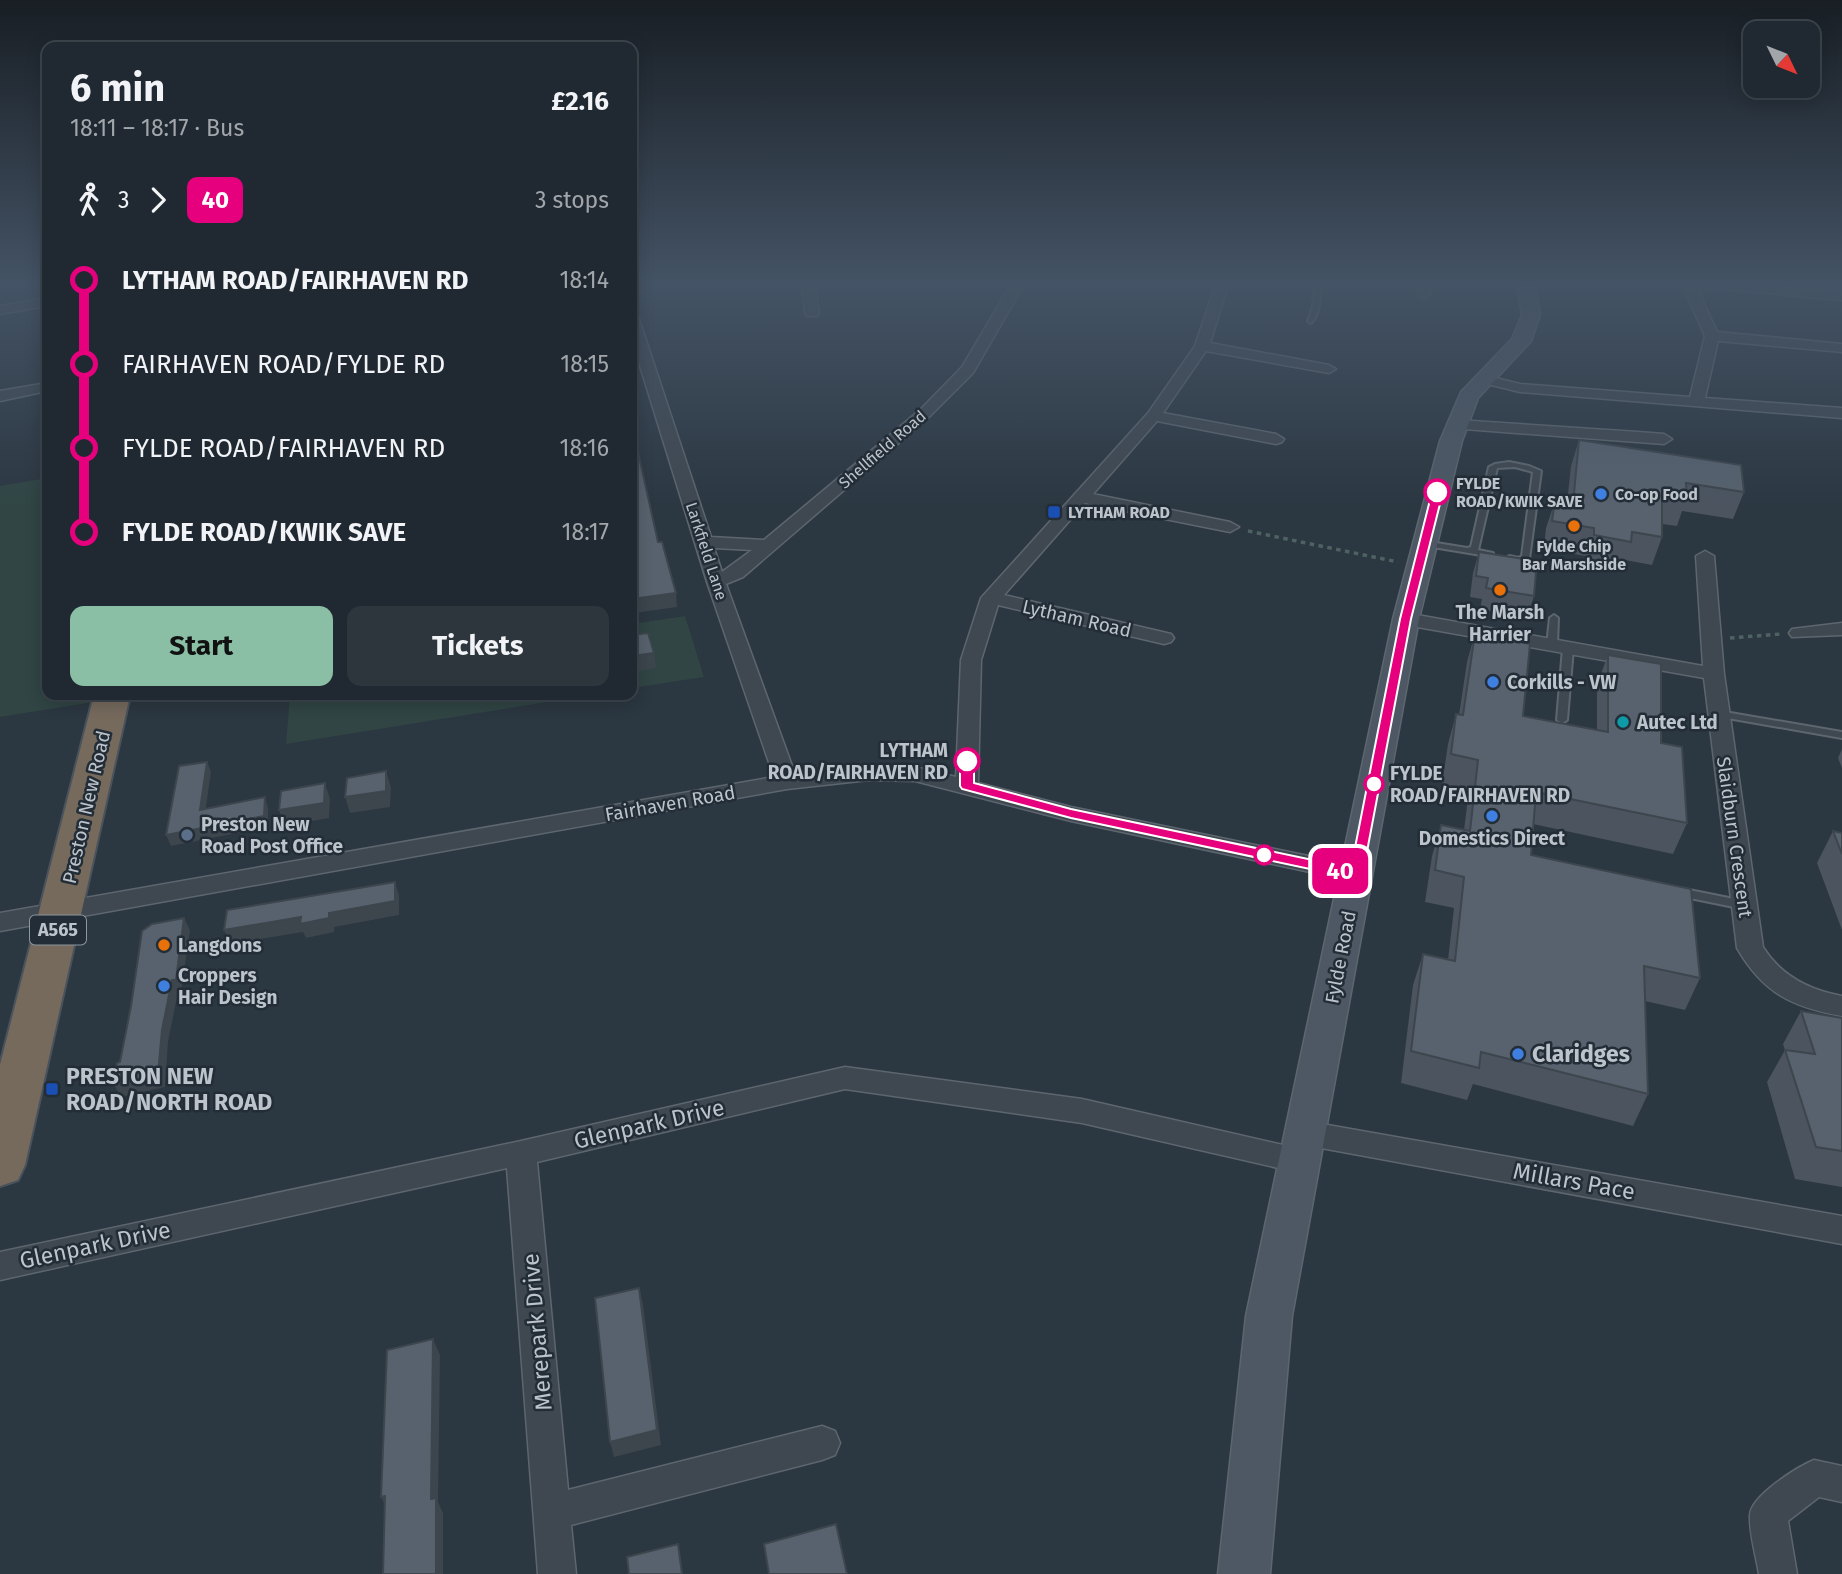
<!DOCTYPE html>
<html lang="en">
<head>
<meta charset="utf-8">
<style>
	:root { --surface:#202931; --page:#2d353d; --text:#f1f3f6; --muted:#a2a6ab; --line:#3d454d; --accent:#8abfa5 }
	body { margin:0; font-family:"Fira Sans",sans-serif; background:var(--page); color:var(--text); height:100vh; display:flex; flex-direction:column; font-size:26px; white-space:nowrap }
	* { box-sizing:border-box; margin:0 }
	p { font-size:23px; color:var(--muted) }
	.icon { flex:none; width:38px; height:38px; fill:none; stroke:currentColor; stroke-width:2; stroke-linecap:round; stroke-linejoin:round }
	.map { position:relative; flex:1; overflow:hidden }
	.drawer { position:absolute; left:42px; top:42px; width:595px; height:658px; display:flex; flex-direction:column; background:var(--surface); border-radius:14px; box-shadow:0 4px 18px #0003,0 0 0 2px var(--line) }
	.drawer>* { flex:none }
	.badge { padding:0 14px; border-radius:10px; font-size:24px; line-height:46px }
	.needle { width:46px; rotate:133deg }
	.controls { position:absolute; left:1743px; top:21px; display:grid; gap:14px }
	.controls a { display:grid; place-items:center; width:77px; height:77px; border-radius:14px; background:var(--surface); box-shadow:0 4px 18px #0003,0 0 0 2px var(--line); font-size:35px }
	.map>.badge { position:absolute; translate:-50% -50%; box-shadow:0 0 0 4px #fff }
	.legs { display:flex; align-items:center; gap:10px; height:77px; padding:0 28px; font-size:23px }
	.legs p { margin-inline-start:auto }
	.summary { display:flex; align-items:center; justify-content:space-between; height:119px; padding:0 28px }
	h1 { font-size:38px; font-weight:700; line-height:52px }
	.primary-button { display:flex; gap:14px; margin-top:auto; padding:14px 28px }
	.primary-button a { flex:1; height:80px; border-radius:14px; background:var(--accent); color:#111; font-size:28px; font-weight:700; line-height:80px; text-align:center }
	.primary-button a+a { background:var(--page); color:var(--text) }
	ul { padding:0 28px; list-style:none }
	li { display:flex; align-items:center; gap:24px; height:84px; font-size:26px }
	li i { display:grid; place-items:center; width:10px; height:100%; margin:0 9px; background:currentColor }
	li i::after { content:''; width:18px; height:18px; margin:-9px; border:5px solid; border-radius:50%; background:var(--surface) }
	li p { margin-inline-start:auto }
	li:first-child i { background:linear-gradient(#0000 50%,currentColor 0) }
	li:last-child i { background:linear-gradient(currentColor 50%,#0000 0) }
	.map>svg:first-child { display:block }
	.green { fill:#304544 }
	.lines { fill:none; stroke-linecap:round; stroke-linejoin:round }
	.lane-casing { stroke:#5d666f; stroke-width:4 }
	.street-casing { stroke:#5d666f; stroke-width:3 }
	.secondary-casing { stroke:#5d666f; stroke-width:3 }
	.highway-casing { stroke:#4a535c; stroke-width:4 }
	.path { stroke:#4f6262; stroke-width:3.5; stroke-dasharray:4.5 4.5; stroke-linecap:butt }
	.lane { fill:#3f4851; fill-rule:evenodd }
	.street { fill:#3f4851; fill-rule:evenodd }
	.secondary { fill:#4d5864; fill-rule:evenodd }
	.highway { fill:#766a5d; fill-rule:evenodd }
	.wall { fill:#4b545f }
	.shaded-wall { fill:#3d454d }
	.building { fill:#57626e; stroke:#3d454d; stroke-width:2 }
	.line-1 { fill:#e6007e; stroke:#fff; stroke-width:2 }
	.stop-1-dot { fill:#fff; stroke:#e6007e; stroke-width:3.5 }
	.shop-dot { fill:#3f7fe0; stroke:#232d37; stroke-width:2.5 }
	.transit-dot { fill:#1a4fb4; stroke:#232d37; stroke-width:2.5 }
	.food-dot { fill:#e8710a; stroke:#232d37; stroke-width:2.5 }
	.culture-dot { fill:#0f9aa8; stroke:#232d37; stroke-width:2.5 }
	.service-dot { fill:#5c6f8a; stroke:#232d37; stroke-width:2.5 }
	.labels { text-anchor:middle; stroke-width:5; stroke-linejoin:round; paint-order:stroke }
	.far-street-label { font-size:16px; fill:#bcc3cb; stroke:#232d37 }
	.far-stop-label { font-size:16px; font-weight:bold; fill:#bcc3cb; stroke:#232d37; text-anchor:start }
	.far-poi-label { font-size:16px; font-weight:bold; fill:#bcc3cb; stroke:#232d37; text-anchor:start }
	.shield { fill:#232d37; stroke:#8e969f; stroke-width:2 }
	.shield-label { font-size:18px; font-weight:bold; fill:#bcc3cb }
	.poi-label { font-size:19px; font-weight:bold; fill:#bcc3cb; stroke:#232d37; text-anchor:start }
	.street-label { font-size:19px; fill:#bcc3cb; stroke:#232d37 }
	.stop-label { font-size:19px; font-weight:bold; fill:#bcc3cb; stroke:#232d37; text-anchor:end }
	.near-poi-label { font-size:23px; font-weight:bold; fill:#bcc3cb; stroke:#232d37; text-anchor:start }
	.near-street-label { font-size:23px; fill:#bcc3cb; stroke:#232d37 }
</style>
</head>
<body>
<div class="map">
<svg width="1842" height="1574" viewBox="0 0 1842 1574">
	<rect width="100%" height="100%" fill="#2b3741"/>
	<path class="green" d="M 47,478 L 47,695 L 96,695 L 94,702 L 0,717 L 0,486 Z
		M 685,616 L 704,677 L 632,688 L 632,624 Z
		M 290,695 L 591,695 L 286,744 Z"/>
	<g class="lines">
		<g class="lane-casing">
			<path id="lane" d="M 1315,286 L 1321,286 C 1320,299 1320,314 1311,323 L 1308,321 L 1313,307 Z
				M 1509,462 L 1529,466 L 1541,471 L 1529,559 L 1520,564 L 1506,561 L 1505,559 L 1509,556 L 1519,558 L 1522,556 L 1533,472 L 1515,467 L 1497,468 L 1478,550 L 1493,553 L 1493,557 L 1421,545 L 1420,543 L 1424,541 L 1467,548 L 1471,547 L 1489,467 L 1495,464 Z
				M 1554,615 L 1558,618 L 1557,645 L 1552,648 L 1547,645 L 1550,618 Z
				M 1568,645 L 1573,648 L 1567,720 L 1562,723 L 1557,720 L 1563,648 Z
				M 1719,711 L 1842,732 L 1842,738 L 1716,716 L 1714,714 Z
				M 1679,888 L 1744,901 L 1748,902 L 1750,905 L 1748,908 L 1744,909 L 1675,895 L 1673,892 L 1675,889 Z"/>
		</g>
		<g class="street-casing">
			<path id="street" d="M 802,286 L 815,286 L 819,313 L 817,316 L 807,316 L 805,313 Z
				M 1010,286 L 1023,286 L 973,373 L 930,416 L 743,577 L 726,584 L 795,774 L 869,766 L 915,767 L 956,777 L 961,660 L 981,598 L 1148,413 L 1195,346 L 1215,286 L 1228,286 L 1210,343 L 1329,365 L 1336,369 L 1329,373 L 1206,351 L 1163,413 L 1276,434 L 1284,439 L 1282,442 L 1276,444 L 1157,421 L 1093,494 L 1230,522 L 1239,527 L 1230,532 L 1085,503 L 1004,595 L 1171,634 L 1174,638 L 1171,642 L 1164,644 L 998,605 L 981,660 L 978,783 L 1071,807 L 1357,866 L 1366,868 L 1369,874 L 1366,880 L 1357,882 L 1071,821 L 915,781 L 869,780 L 787,789 L 0,931 L 0,913 L 774,777 L 707,582 L 632,340 L 632,315 L 639,319 L 711,537 L 764,540 L 920,410 L 962,367 ZM 714,548 L 752,550 L 722,572 Z
				M 1417,286 L 1430,286 L 1431,294 L 1424,298 L 1419,297 Z
				M 1692,286 L 1771,286 L 1842,292 L 1842,300 L 1711,288 L 1699,293 L 1717,332 L 1842,344 L 1842,352 L 1718,341 L 1705,398 L 1842,408 L 1842,418 L 1520,392 L 1479,382 L 1477,379 L 1484,375 L 1520,384 L 1690,397 L 1705,336 L 1685,291 Z
				M 47,298 L 47,306 L 0,314 L 0,306 Z
				M 47,383 L 47,391 L 0,401 L 0,391 Z
				M 1457,420 L 1638,432 L 1664,434 L 1672,439 L 1664,444 L 1451,428 L 1449,425 L 1451,422 Z
				M 1705,551 L 1714,556 L 1724,674 L 1763,947 C 1781,976 1809,990 1842,996 L 1842,1016 C 1792,1007 1763,993 1737,948 L 1704,678 L 1406,625 L 1396,619 L 1406,613 L 1703,666 L 1696,556 Z
				M 1842,623 L 1842,635 L 1792,637 L 1789,633 L 1792,629 Z
				M 845,1067 L 1082,1099 L 1300,1149 L 1311,1152 L 1315,1161 L 1311,1170 L 1300,1173 L 1082,1123 L 845,1089 L 537,1162 L 568,1490 L 822,1426 L 835,1431 L 840,1443 L 835,1455 L 822,1460 L 571,1525 L 576,1574 L 538,1574 L 507,1168 L 0,1280 L 0,1252 L 521,1141 Z
				M 1305,1121 L 1842,1216 L 1842,1244 L 1305,1145 L 1295,1141 L 1290,1133 L 1295,1125 Z
				M 1814,1460 L 1842,1466 L 1842,1502 L 1819,1497 L 1788,1521 L 1797,1574 L 1759,1574 C 1756,1555 1749,1533 1750,1515 C 1751,1496 1797,1467 1814,1460 Z"/>
		</g>
		<g class="secondary-casing">
			<path id="secondary" d="M 1517,286 L 1535,286 L 1540,315 L 1531,341 L 1478,398 L 1462,441 L 1419,619 L 1292,1316 L 1270,1574 L 1218,1574 L 1246,1316 L 1393,619 L 1440,441 L 1461,392 L 1512,339 L 1522,315 Z"/>
		</g>
		<g class="highway-casing">
			<path id="highway" d="M 94,695 L 130,695 L 25,1165 L 18,1180 L 0,1186 L 0,1065 Z"/>
		</g>
		<path class="path" d="M 1248,531 L 1398,562
			M 1730,638 L 1781,634"/>
		<use href="#lane" class="lane"/>
		<use href="#street" class="street"/>
		<use href="#secondary" class="secondary"/>
		<use href="#highway" class="highway"/>
	</g>
	<path class="wall" d="M 1579,440 L 1744,492 L 1733,519 L 1682,511 L 1677,526 L 1662,524 L 1662,537 L 1652,565 L 1625,560 L 1622,569 L 1585,563 L 1585,556 L 1544,548 L 1546,528 L 1555,501 L 1567,503 L 1571,466 Z
		M 1479,552 L 1534,596 L 1527,618 L 1480,609 L 1482,599 L 1470,597 L 1473,573 Z
		M 1475,633 L 1523,716 L 1597,730 L 1597,684 L 1608,655 L 1661,743 L 1687,823 L 1673,854 L 1533,824 L 1531,855 L 1700,978 L 1685,1010 L 1645,1001 L 1648,1094 L 1633,1126 L 1473,1084 L 1467,1100 L 1401,1083 L 1413,985 L 1423,954 L 1448,960 L 1454,908 L 1425,902 L 1432,856 L 1441,825 L 1464,830 L 1469,790 L 1442,785 L 1448,744 L 1456,714 L 1459,715 L 1467,662 Z
		M 1842,749 L 1842,768 L 1838,758 Z
		M 1833,831 L 1842,833 L 1842,930 L 1817,863 Z
		M 1801,1011 L 1842,1018 L 1842,1187 L 1795,1179 L 1767,1082 L 1785,1050 L 1783,1044 Z"/>
	<path class="shaded-wall" d="M 676,593 L 677,607 L 634,613 L 632,599 Z
		M 654,653 L 656,668 L 632,672 L 632,656 Z
		M 207,762 L 211,772 L 204,821 L 200,810 Z
		M 386,771 L 391,787 L 390,807 L 350,813 L 345,797 Z
		M 325,783 L 330,799 L 329,818 L 284,826 L 279,810 Z
		M 265,797 L 268,808 L 268,827 L 171,846 L 166,835 Z
		M 395,882 L 399,895 L 399,915 L 334,927 L 334,932 L 306,938 L 303,932 L 230,944 L 224,930 L 329,913 Z
		M 184,918 L 190,930 L 181,992 L 178,992 L 168,1042 L 165,1087 L 121,1097 L 114,1085 L 162,1030 Z
		M 639,1288 L 643,1304 L 661,1445 L 614,1457 L 610,1442 Z
		M 433,1339 L 440,1355 L 438,1502 L 443,1513 L 443,1574 L 436,1574 L 431,1499 Z
		M 385,1496 L 388,1512 L 381,1497 Z
		M 678,1544 L 681,1559 L 683,1574 L 682,1574 Z"/>
	<path class="building" d="M 632,425 L 658,542 L 662,542 L 676,593 L 632,599 Z
		M 1579,440 L 1741,465 L 1744,492 L 1686,483 L 1687,499 L 1662,495 L 1662,537 L 1632,532 L 1631,542 L 1594,535 L 1594,528 L 1552,521 L 1555,501 L 1573,504 Z
		M 1479,552 L 1537,561 L 1534,596 L 1486,588 L 1488,578 L 1476,576 Z
		M 648,633 L 654,653 L 632,656 L 632,635 Z
		M 1475,633 L 1530,644 L 1523,716 L 1608,732 L 1608,655 L 1661,664 L 1661,743 L 1682,747 L 1687,823 L 1536,792 L 1531,855 L 1691,889 L 1700,978 L 1644,966 L 1648,1094 L 1481,1052 L 1479,1068 L 1411,1051 L 1423,954 L 1455,961 L 1464,877 L 1435,870 L 1441,825 L 1470,831 L 1478,760 L 1451,754 L 1456,714 L 1463,715 Z
		M 207,762 L 200,810 L 265,797 L 264,816 L 166,835 L 179,766 Z
		M 386,771 L 386,791 L 345,797 L 347,778 Z
		M 325,783 L 324,803 L 279,810 L 281,791 Z
		M 1833,831 L 1842,833 L 1842,854 Z
		M 395,882 L 395,901 L 329,913 L 329,918 L 300,924 L 301,917 L 224,930 L 227,910 Z
		M 184,918 L 176,980 L 172,980 L 162,1030 L 158,1074 L 114,1085 L 117,1063 L 120,1062 L 131,1006 L 142,931 L 152,924 Z
		M 1801,1011 L 1842,1018 L 1842,1151 L 1816,1147 L 1785,1050 L 1815,1054 Z
		M 639,1288 L 657,1430 L 610,1442 L 595,1298 Z
		M 433,1339 L 431,1499 L 436,1498 L 436,1574 L 383,1574 L 385,1496 L 381,1497 L 387,1350 Z
		M 836,1524 L 847,1574 L 769,1574 L 764,1544 Z
		M 678,1544 L 682,1574 L 629,1574 L 627,1557 Z"/>
	<linearGradient id="sky" x2="0" y2="1"><stop stop-color="#181e24"/><stop offset="0.56" stop-color="#445365"/><stop offset="1" stop-color="#445365" stop-opacity="0"/></linearGradient>
	<rect width="1842" height="507" fill="url(#sky)"/>
	<path class="line-1" d="M 1437,489 L 1443,492 L 1411,619 L 1362,878 L 1357,879 L 1071,818 L 962,789 L 960,786 L 960,761 L 967,757 L 974,761 L 974,783 L 1071,809 L 1351,868 L 1400,619 L 1432,492 Z"/>
	<g class="stop-1-dot">
		<circle cx="1437" cy="492" r="12"/>
		<circle cx="967" cy="761" r="12"/>
		<circle cx="1374" cy="784" r="9"/>
		<circle cx="1264" cy="855" r="9"/>
	</g>
	<g class="shop-dot">
		<circle cx="1601" cy="494" r="7"/>
		<circle cx="1493" cy="682" r="7"/>
		<circle cx="1492" cy="816" r="7"/>
		<circle cx="164" cy="986" r="7"/>
		<circle cx="1518" cy="1054" r="7"/>
	</g>
	<g class="transit-dot">
		<rect x="1047" y="505" width="14" height="14" rx="3.5"/>
		<rect x="45" y="1082" width="14" height="14" rx="3.5"/>
	</g>
	<g class="food-dot">
		<circle cx="1574" cy="526" r="7"/>
		<circle cx="1500" cy="590" r="7"/>
		<circle cx="164" cy="945" r="7"/>
	</g>
	<circle class="culture-dot" cx="1623" cy="722" r="7"/>
	<circle class="service-dot" cx="187" cy="835" r="7"/>
	<g class="labels">
		<g class="far-street-label">
			<text transform="translate(882 449) rotate(-41)" y="6">Shellfield Road</text>
			<text transform="translate(707 551) rotate(72)" y="6">Larkfield Lane</text>
		</g>
		<g class="far-stop-label">
			<text x="1456" y="489">FYLDE<tspan x="1456" dy="18">ROAD/KWIK SAVE</tspan></text>
		</g>
		<g class="far-poi-label">
			<text x="1615" y="500">Co-op Food</text>
			<text x="1068" y="518">LYTHAM ROAD</text>
			<text x="1574" y="552" text-anchor="middle">Fylde Chip<tspan x="1574" dy="18">Bar Marshside</tspan></text>
		</g>
		<rect class="shield" x="30" y="915.5" width="56" height="29" rx="5"/>
		<g class="shield-label">
			<text x="58" y="936">A565</text>
		</g>
		<g class="poi-label">
			<text x="1500" y="619" text-anchor="middle">The Marsh<tspan x="1500" dy="22">Harrier</tspan></text>
			<text x="1507" y="689">Corkills - VW</text>
			<text x="1637" y="729">Autec Ltd</text>
			<text x="201" y="831">Preston New<tspan x="201" dy="22">Road Post Office</tspan></text>
			<text x="1492" y="845" text-anchor="middle">Domestics Direct</text>
			<text x="178" y="952">Langdons</text>
			<text x="178" y="982">Croppers<tspan x="178" dy="22">Hair Design</tspan></text>
		</g>
		<g class="street-label">
			<text transform="translate(1077 618) rotate(13)" y="7">Lytham Road</text>
			<text transform="translate(670 803) rotate(-10)" y="7">Fairhaven Road</text>
			<text transform="translate(86 807) rotate(-77)" y="7">Preston New Road</text>
			<text transform="translate(1735 837) rotate(82)" y="7">Slaidburn Crescent</text>
			<text transform="translate(1340 957) rotate(-79)" y="7">Fylde Road</text>
		</g>
		<g class="stop-label">
			<text x="948" y="757">LYTHAM<tspan x="948" dy="22">ROAD/FAIRHAVEN RD</tspan></text>
			<text x="1390" y="780" text-anchor="start">FYLDE<tspan x="1390" dy="22">ROAD/FAIRHAVEN RD</tspan></text>
		</g>
		<g class="near-poi-label">
			<text x="1532" y="1062">Claridges</text>
			<text x="66" y="1084">PRESTON NEW<tspan x="66" dy="26">ROAD/NORTH ROAD</tspan></text>
		</g>
		<g class="near-street-label">
			<text transform="translate(649 1124) rotate(-13)" y="8">Glenpark Drive</text>
			<text transform="translate(1574 1181) rotate(10)" y="8">Millars Pace</text>
			<text transform="translate(95 1245) rotate(-12)" y="8">Glenpark Drive</text>
			<text transform="translate(537 1332) rotate(-95)" y="8">Merepark Drive</text>
		</g>
	</g>
</svg>
<div class="controls">
<a><svg class="needle" viewBox="-14 -14 28 28"><path d="M0-13l5 13h-10z" fill="#e53935"/><path d="M0 13l5-13h-10z" fill="#a2a6ab"/></svg></a>
</div>
<b class="badge" style="left:1340px;top:871px;background:#e6007e;color:#fff">40</b>
<section class="drawer">
<div class="summary"><div><h1>6 min</h1><p>18:11 – 18:17 · Bus</p></div><b>£2.16</b></div>
<div class="legs"><svg class="icon" aria-label="walk" viewBox="0 0 24 24"><circle cx="13" cy="4" r="2"/><path d="M13 8l-2 6 4 7M11 14l-3 7M7 12l3-4h3l4 4"/></svg>3<svg class="icon" aria-label="forward" viewBox="0 0 24 24"><path d="M9 5l7 7-7 7"/></svg><b class="badge" style="background:#e6007e;color:#fff">40</b><p>3 stops</p></div>
<ul>
<li><i style="color:#e6007e"></i><b>LYTHAM ROAD/FAIRHAVEN RD</b><p>18:14</p></li>
<li><i style="color:#e6007e"></i><span>FAIRHAVEN ROAD/FYLDE RD</span><p>18:15</p></li>
<li><i style="color:#e6007e"></i><span>FYLDE ROAD/FAIRHAVEN RD</span><p>18:16</p></li>
<li><i style="color:#e6007e"></i><b>FYLDE ROAD/KWIK SAVE</b><p>18:17</p></li>
</ul>
<div class="primary-button"><a>Start</a><a>Tickets</a></div>
</section>
</div>
</body>
</html>
